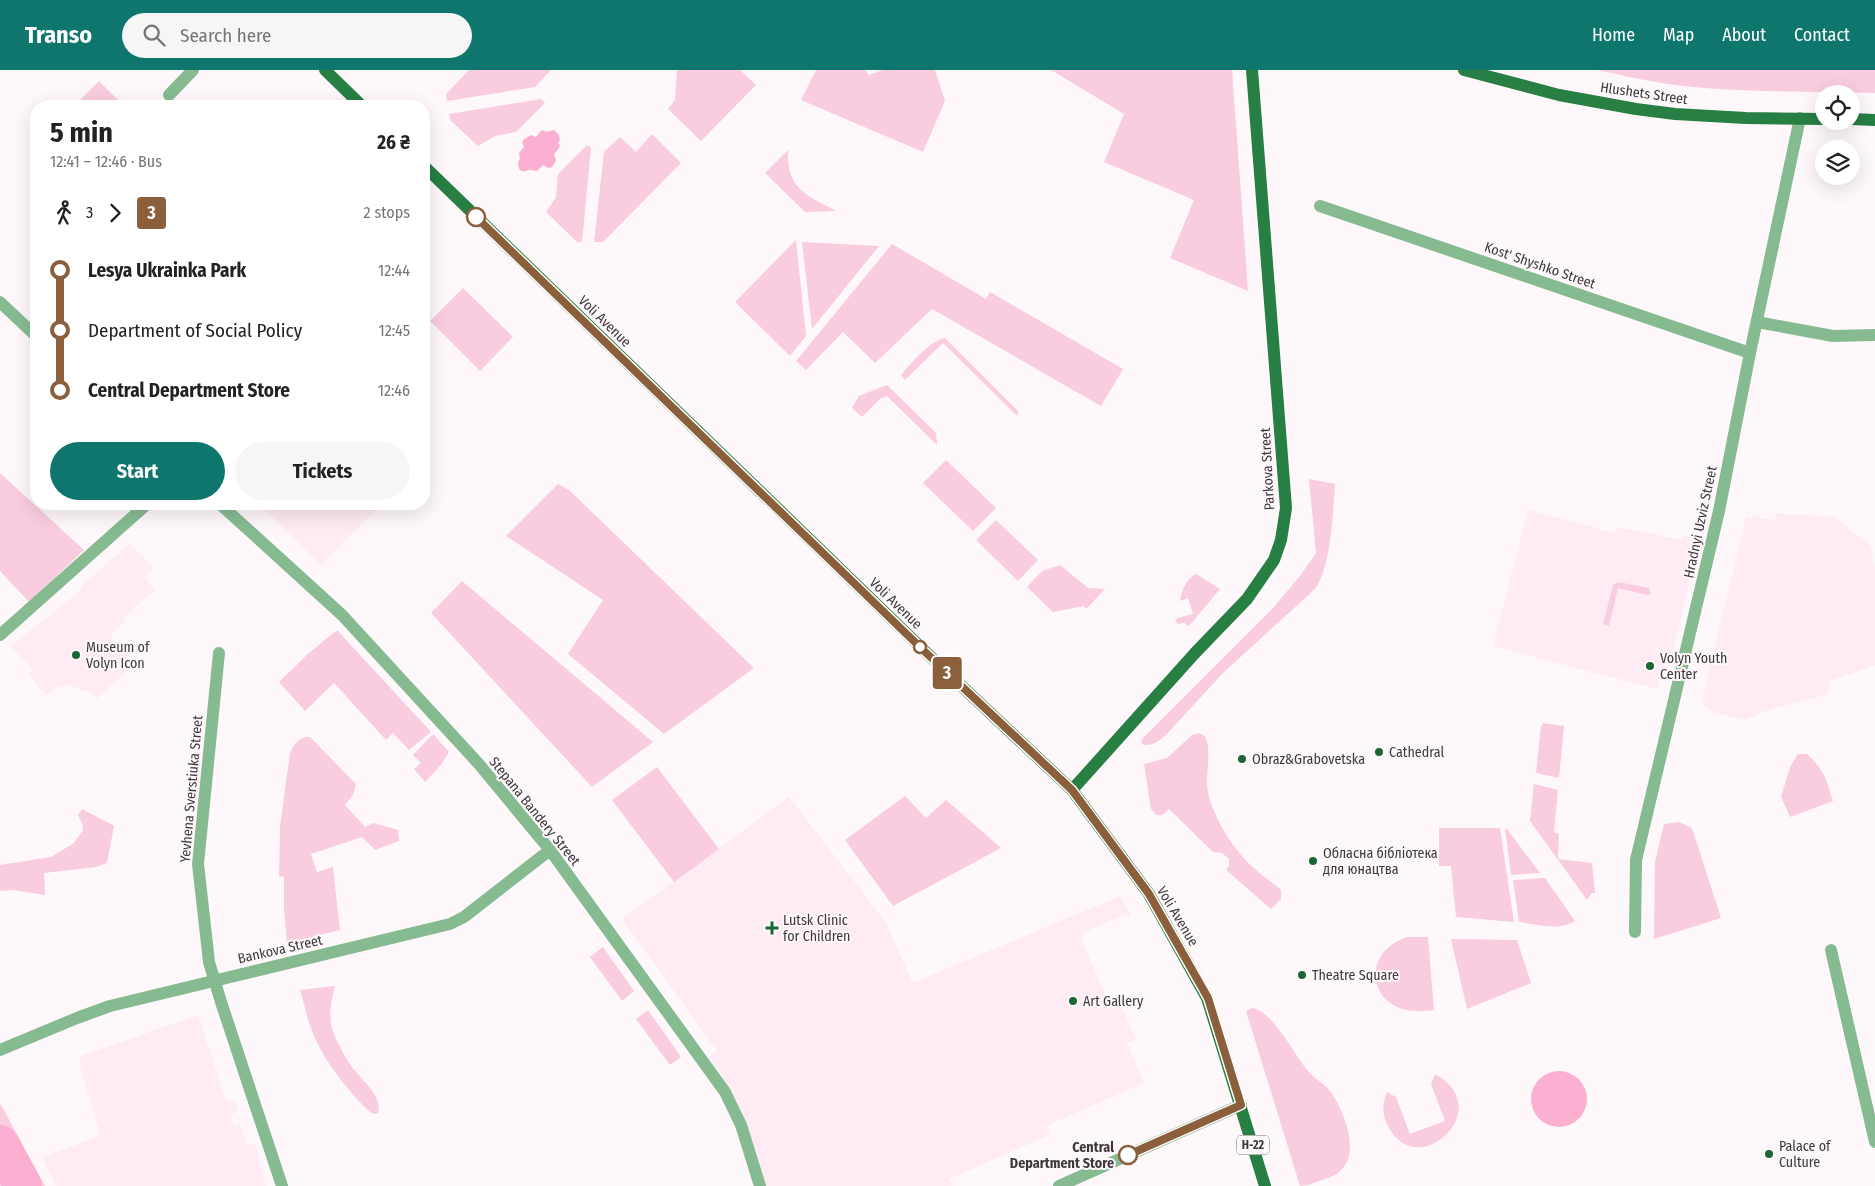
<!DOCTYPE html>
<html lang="en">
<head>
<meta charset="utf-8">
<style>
	:root { --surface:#fff; --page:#f6f6f6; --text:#222; --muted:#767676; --accent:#0f766e }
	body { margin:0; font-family:"Fira Sans Condensed",sans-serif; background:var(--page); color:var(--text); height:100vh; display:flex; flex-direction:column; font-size:19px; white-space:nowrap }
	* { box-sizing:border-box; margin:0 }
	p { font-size:16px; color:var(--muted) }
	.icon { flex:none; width:28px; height:28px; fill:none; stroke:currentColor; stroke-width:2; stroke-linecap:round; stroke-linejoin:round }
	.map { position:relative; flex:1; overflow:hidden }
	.panel { position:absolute; left:30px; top:30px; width:400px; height:410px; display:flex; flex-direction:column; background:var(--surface); border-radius:20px; box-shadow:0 5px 20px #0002 }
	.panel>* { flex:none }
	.badge { padding:0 10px; border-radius:4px; font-size:18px; line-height:32px }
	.tools { position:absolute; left:1815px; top:15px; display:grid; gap:10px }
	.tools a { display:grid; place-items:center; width:45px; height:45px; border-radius:50%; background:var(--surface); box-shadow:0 5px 20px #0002; font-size:25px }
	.map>.badge { position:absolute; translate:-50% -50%; box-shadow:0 0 0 2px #fff }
	.legs { display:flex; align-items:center; gap:8px; height:55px; padding:0 20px; font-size:16px }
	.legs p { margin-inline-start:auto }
	.head { display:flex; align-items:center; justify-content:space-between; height:85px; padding:0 20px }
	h1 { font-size:28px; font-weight:700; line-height:38px }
	.cta { display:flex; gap:10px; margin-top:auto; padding:10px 20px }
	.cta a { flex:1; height:58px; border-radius:30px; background:var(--accent); color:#fff; font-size:20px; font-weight:700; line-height:58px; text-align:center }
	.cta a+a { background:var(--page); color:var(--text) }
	ul { padding:0 20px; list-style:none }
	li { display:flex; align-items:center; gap:18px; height:60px; font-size:19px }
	li i { display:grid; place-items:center; width:8px; height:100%; margin:0 6px; background:currentColor }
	li i::after { content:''; width:12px; height:12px; margin:-6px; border:4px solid; border-radius:50%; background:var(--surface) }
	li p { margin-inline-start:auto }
	li:first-child i { background:linear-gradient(#0000 50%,currentColor 0) }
	li:last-child i { background:linear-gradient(currentColor 50%,#0000 0) }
	header { display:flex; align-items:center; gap:30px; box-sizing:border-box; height:70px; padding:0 25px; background:var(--accent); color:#fff }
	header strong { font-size:24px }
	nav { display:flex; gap:28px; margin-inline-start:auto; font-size:18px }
	.search { width:350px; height:45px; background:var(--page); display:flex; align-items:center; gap:12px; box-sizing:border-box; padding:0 18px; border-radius:28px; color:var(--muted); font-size:19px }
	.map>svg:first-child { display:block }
	.built { fill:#ffebf3 }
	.green { fill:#f9ccdf }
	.water { fill:#fbb0d2 }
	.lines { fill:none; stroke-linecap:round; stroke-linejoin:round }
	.river { stroke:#fbb0d2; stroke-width:38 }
	.minor { stroke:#86bb92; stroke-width:12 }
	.major { stroke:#277f44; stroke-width:12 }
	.line-1-casing { stroke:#fff; stroke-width:11 }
	.line-1 { stroke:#8b5e3c; stroke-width:8 }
	.stop-1-dot { fill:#fff; stroke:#8b5e3c; stroke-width:2.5 }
	.poi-dot { fill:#1a6635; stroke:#fff8fb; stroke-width:2 }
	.labels { text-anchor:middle; stroke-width:4; stroke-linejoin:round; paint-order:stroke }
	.shield { fill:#fff8fb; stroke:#797275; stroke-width:1 }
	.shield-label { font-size:12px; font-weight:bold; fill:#3f393c }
	.street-label { font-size:14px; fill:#3f393c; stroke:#fff8fb }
	.poi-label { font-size:14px; fill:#3f393c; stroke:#fff8fb; text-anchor:start }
	.stop-label { font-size:14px; font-weight:bold; fill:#3f393c; stroke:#fff8fb; text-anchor:end }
</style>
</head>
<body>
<header>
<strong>Transo</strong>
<div class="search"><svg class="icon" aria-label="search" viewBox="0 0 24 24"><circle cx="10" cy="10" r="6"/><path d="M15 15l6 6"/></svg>Search here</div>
<nav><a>Home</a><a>Map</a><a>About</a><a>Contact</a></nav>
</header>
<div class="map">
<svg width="1875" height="1116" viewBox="0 0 1875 1116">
	<rect width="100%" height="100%" fill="#fff8fb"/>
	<path class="built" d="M 259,434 L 382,434 L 321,495 Z
		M 1528,440 L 1615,463 L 1617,457 L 1683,470 L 1682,465 L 1695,468 L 1697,480 L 1671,589 L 1665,588 L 1657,619 L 1493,576 Z
		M 1776,443 L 1834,447 L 1871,476 L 1875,500 L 1875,595 L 1829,611 L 1828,624 L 1778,637 L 1744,650 L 1713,642 L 1704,636 L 1703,626 L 1746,447 L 1752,448 L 1752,445 L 1759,445 L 1759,448 L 1775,450 Z
		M 130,473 L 153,498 L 144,507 L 155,520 L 125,546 L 125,551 L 110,565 L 135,594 L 96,629 L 90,622 L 67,615 L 57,617 L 46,626 L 29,604 L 33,600 L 11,576 L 81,520 L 80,518 Z
		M 789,727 L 885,851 L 913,913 L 1120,826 L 1131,846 L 1124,845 L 1084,862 L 1081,869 L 1109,933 L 1118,929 L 1136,969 L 1127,973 L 1144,1013 L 1046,1056 L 1050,1065 L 949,1109 L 952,1116 L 765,1116 L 742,1041 L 720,1002 L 709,987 L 717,981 L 622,849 Z
		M 198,945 L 226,1031 L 233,1031 L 237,1035 L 237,1040 L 231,1046 L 234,1056 L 240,1054 L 247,1075 L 255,1073 L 266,1116 L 56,1116 L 42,1088 L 100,1065 L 79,993 L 81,986 Z"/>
	<path class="green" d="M 469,0 L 551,0 L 535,17 L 447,31 L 446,24 Z
		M 677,0 L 740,0 L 756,15 L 701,71 L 668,39 L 675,30 Z
		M 816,0 L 865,0 L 869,5 L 883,0 L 935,0 L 945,31 L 923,82 L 801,30 Z
		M 1051,0 L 1232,0 L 1248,221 L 1170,188 L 1194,130 L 1104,92 L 1124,44 Z
		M 1597,0 L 1875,0 L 1875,23 C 1812,21 1747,23 1684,16 C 1655,13 1626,6 1597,0 Z
		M 99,11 L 124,36 L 74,36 Z
		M 541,29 L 545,33 L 516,62 L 495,66 L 478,76 L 450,50 L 449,44 Z
		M 652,64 L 681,93 L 603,172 L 594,172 L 604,82 L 620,67 L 636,82 Z
		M 587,75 L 591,78 L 582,172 L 577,172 L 546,142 L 556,127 L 558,104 Z
		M 788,80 C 786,119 807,125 836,141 L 805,142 L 765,103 Z
		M 796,170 L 806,266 L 790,286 L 735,232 Z
		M 802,172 L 879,176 L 812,259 Z
		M 892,174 L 986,229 L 990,222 L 1123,299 L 1101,336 L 932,239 L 875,293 L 843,262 L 806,300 L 796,291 Z
		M 463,218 L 513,267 L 480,301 L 430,251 Z
		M 945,268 L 1018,341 L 1017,346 L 943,273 L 905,310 L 901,305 C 910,294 932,269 945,268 Z
		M 887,315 L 936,363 L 937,375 L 887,326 L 880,329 L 862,347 L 852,338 L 859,326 Z
		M 946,390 L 996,438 L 973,461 L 923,413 Z
		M 0,403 L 84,480 L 29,532 L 0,501 Z
		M 1309,409 L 1335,414 C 1333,441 1331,498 1315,519 L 1223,603 L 1165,666 C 1158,672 1150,677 1142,674 L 1141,670 L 1273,538 L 1300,506 L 1316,483 Z
		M 558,414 L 569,420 L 754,598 L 664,664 L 568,584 L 603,530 L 506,466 Z
		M 996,450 L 1038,490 L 1018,511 L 976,470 Z
		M 1060,495 L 1088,518 L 1105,519 L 1086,539 L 1084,536 L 1053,542 L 1027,517 L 1042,501 Z
		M 1196,504 L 1220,519 L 1189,556 L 1184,553 L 1178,554 L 1175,552 L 1177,548 L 1193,544 L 1188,528 L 1180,531 C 1182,521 1186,508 1196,504 Z
		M 462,511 L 653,672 L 592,717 L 431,543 Z
		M 1618,512 L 1649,518 L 1651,524 L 1647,525 L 1618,518 L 1609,556 L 1603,554 L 1613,515 Z
		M 337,560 L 431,662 L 409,680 L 393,663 L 386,670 L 334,613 L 305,641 L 279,612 L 309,583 Z
		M 1543,653 L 1564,656 L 1559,708 L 1536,703 L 1541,656 Z
		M 1199,663 L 1205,666 C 1212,681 1206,700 1207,716 C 1210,743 1233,780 1254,798 C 1262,806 1272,812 1281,820 L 1281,829 L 1271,839 L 1226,800 L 1229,796 L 1229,789 L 1222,783 L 1213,782 L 1169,739 C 1164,744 1163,746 1156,745 L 1151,739 L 1144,694 L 1167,688 L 1192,665 Z
		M 433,664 L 449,682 L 441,695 L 425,712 L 414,699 L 421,693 L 413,685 Z
		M 306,667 L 310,667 L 356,714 L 353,725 L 345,735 L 365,757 L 373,753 L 398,760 L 399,771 L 375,780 L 362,767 L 311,784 L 317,802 L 333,797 L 340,860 L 287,873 L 284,838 L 284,807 L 279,806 L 280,756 L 290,683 C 294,675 297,669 306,667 Z
		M 1798,684 L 1807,684 C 1825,701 1826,709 1833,731 L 1790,747 L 1781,727 L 1790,697 Z
		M 657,697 L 719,779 L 674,812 L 612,730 Z
		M 1534,714 L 1558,720 L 1554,762 L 1559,764 L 1558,789 L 1592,793 L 1595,823 L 1592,823 L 1587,830 L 1530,751 Z
		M 905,726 L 926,748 L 946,730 L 1001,778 L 893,836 L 845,770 Z
		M 82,739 L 114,756 L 107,793 L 96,797 L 44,803 L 45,825 L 14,820 L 0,821 L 0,795 L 51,787 L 74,773 L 83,760 L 82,753 L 78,745 Z
		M 1679,752 L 1692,758 L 1721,848 L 1654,869 L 1655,792 L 1664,754 Z
		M 1439,758 L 1500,758 L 1514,852 L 1456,847 L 1451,796 L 1439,796 Z
		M 1505,759 L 1507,759 L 1540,803 L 1511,805 Z
		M 1545,808 L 1575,851 C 1558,861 1538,855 1519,852 L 1513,810 Z
		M 1408,867 L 1428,867 L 1434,940 C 1426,941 1416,942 1407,940 C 1365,931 1365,879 1408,867 Z
		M 1451,869 L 1517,870 L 1531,913 L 1467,939 Z
		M 603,877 L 634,921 L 622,931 L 590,887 Z
		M 335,916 C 332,929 328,945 332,958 C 336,972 344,985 352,997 C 361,1010 383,1025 378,1043 L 375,1044 L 370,1042 C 348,1021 327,995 315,968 C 308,953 305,936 300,920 Z
		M 1252,938 C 1273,940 1296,989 1310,1003 C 1316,1010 1324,1013 1330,1021 C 1344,1041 1362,1083 1339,1102 C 1335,1106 1328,1108 1322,1110 C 1314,1113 1307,1116 1300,1116 L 1246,941 Z
		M 648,940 L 681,987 L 670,995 L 636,949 Z
		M 1435,1004 C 1499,1039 1416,1114 1388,1056 C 1382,1045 1382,1033 1387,1022 L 1396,1027 L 1410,1064 L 1445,1051 L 1431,1014 Z
		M 0,1033 L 45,1116 L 0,1116 Z"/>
	<path class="water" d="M 542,60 L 547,62 L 554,60 L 559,65 L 560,70 L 558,73 L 560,75 L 559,78 L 554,84 L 556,91 L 552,97 L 548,98 L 543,95 L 537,101 C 535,101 533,100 531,100 C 523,101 519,104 518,93 L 520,88 L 519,83 L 524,77 L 522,72 L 524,69 L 531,65 L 536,67 Z
		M1531 1029a28 28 0 1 1 56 0a28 28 0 1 1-56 0Z"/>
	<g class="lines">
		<path class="river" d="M 0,1074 L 23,1116"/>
		<path class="minor" d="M 169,25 L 193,0
			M 1320,136 L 1750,283
			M 0,232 L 36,266
			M 1757,252 L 1833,266 L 1875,265
			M 220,434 L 342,545 L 478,693 L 550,780 L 725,1022 L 741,1055 L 760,1116
			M 0,565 L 147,434
			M 219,583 L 198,794 L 209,892 L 221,932 L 282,1116
			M 1635,862 L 1636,790 L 1719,441 L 1750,283 L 1800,48
			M 1831,880 L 1875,1072
			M 0,980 L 77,948 L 110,936 L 450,854 L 464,847 L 550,780
			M 1059,1116 L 1241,1035"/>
		<path class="major" d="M 325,0 L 362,36
			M 1464,0 L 1559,25 L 1636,39 L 1675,44 L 1746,48 L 1824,49
			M 1851,49 L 1875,50
			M 424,96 L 936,592 L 1072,720 L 1149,824 L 1207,928 L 1265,1116
			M 1072,720 L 1195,583 L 1247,529 L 1274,490 L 1281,470 L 1286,438 L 1252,0"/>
	</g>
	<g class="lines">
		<g class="line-1-casing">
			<path id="line-1" d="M 476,147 L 922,579 L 1072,720 L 1149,824 L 1208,928 L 1241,1035 L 1128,1085"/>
		</g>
		<use href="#line-1" class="line-1"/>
	</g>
	<g class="stop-1-dot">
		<circle cx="476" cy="147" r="9"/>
		<circle cx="920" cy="577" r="6"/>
		<circle cx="1128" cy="1085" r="9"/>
	</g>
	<g class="poi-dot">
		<circle cx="76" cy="585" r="5"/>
		<circle cx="1650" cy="596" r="5"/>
		<circle cx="1379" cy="682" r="5"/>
		<circle cx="1242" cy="689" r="5"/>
		<circle cx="1313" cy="791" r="5"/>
		<path d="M769.5 850.5h5v5h5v5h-5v5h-5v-5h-5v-5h5z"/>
		<circle cx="1302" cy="905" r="5"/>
		<circle cx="1073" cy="931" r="5"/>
		<circle cx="1769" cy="1084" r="5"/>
	</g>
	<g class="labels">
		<rect class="shield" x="1237" y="1065.5" width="32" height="19" rx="4"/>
		<g class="shield-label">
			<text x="1253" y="1079">Н-22</text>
		</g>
		<g class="street-label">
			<text transform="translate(1644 23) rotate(8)" y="5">Hlushets Street</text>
			<text transform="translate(1540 195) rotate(19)" y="5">Kost' Shyshko Street</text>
			<text transform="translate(605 251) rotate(44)" y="5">Voli Avenue</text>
			<text transform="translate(1267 399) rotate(-93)" y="5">Parkova Street</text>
			<text transform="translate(1700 452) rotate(-78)" y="5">Hradnyi Uzviz Street</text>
			<text transform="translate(896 533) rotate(44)" y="5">Voli Avenue</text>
			<text transform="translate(191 719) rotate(-85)" y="5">Yevhena Sverstiuka Street</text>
			<text transform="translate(535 741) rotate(51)" y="5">Stepana Bandery Street</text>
			<text transform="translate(1178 846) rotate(59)" y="5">Voli Avenue</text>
			<text transform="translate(280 879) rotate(-13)" y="5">Bankova Street</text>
		</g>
		<g class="poi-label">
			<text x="86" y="582">Museum of<tspan x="86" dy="16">Volyn Icon</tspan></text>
			<text x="1660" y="593">Volyn Youth<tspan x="1660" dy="16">Center</tspan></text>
			<text x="1389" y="687">Cathedral</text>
			<text x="1252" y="694">Obraz&amp;Grabovetska</text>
			<text x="1323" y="788">Обласна бібліотека<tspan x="1323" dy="16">для юнацтва</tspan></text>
			<text x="783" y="855">Lutsk Clinic<tspan x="783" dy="16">for Children</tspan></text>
			<text x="1312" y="910">Theatre Square</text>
			<text x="1083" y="936">Art Gallery</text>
			<text x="1779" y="1081">Palace of<tspan x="1779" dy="16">Culture</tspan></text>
		</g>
		<g class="stop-label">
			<text x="1114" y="1082">Central<tspan x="1114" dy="16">Department Store</tspan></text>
		</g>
	</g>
</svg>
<div class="tools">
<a><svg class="icon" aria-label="locate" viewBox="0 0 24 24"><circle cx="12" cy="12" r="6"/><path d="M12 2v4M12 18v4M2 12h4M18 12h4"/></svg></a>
<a><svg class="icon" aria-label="layers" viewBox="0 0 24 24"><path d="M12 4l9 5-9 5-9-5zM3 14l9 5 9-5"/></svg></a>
</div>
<b class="badge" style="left:947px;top:603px;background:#8b5e3c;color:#fff">3</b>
<section class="panel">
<div class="head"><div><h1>5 min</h1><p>12:41 – 12:46 · Bus</p></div><b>26 ₴</b></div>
<div class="legs"><svg class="icon" aria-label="walk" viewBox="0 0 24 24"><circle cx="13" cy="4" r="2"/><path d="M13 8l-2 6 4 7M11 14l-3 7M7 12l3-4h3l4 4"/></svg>3<svg class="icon" aria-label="forward" viewBox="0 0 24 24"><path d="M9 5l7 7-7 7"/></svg><b class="badge" style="background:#8b5e3c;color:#fff">3</b><p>2 stops</p></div>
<ul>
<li><i style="color:#8b5e3c"></i><b>Lesya Ukrainka Park</b><p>12:44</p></li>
<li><i style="color:#8b5e3c"></i><span>Department of Social Policy</span><p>12:45</p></li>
<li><i style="color:#8b5e3c"></i><b>Central Department Store</b><p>12:46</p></li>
</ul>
<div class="cta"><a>Start</a><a>Tickets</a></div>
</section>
</div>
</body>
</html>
